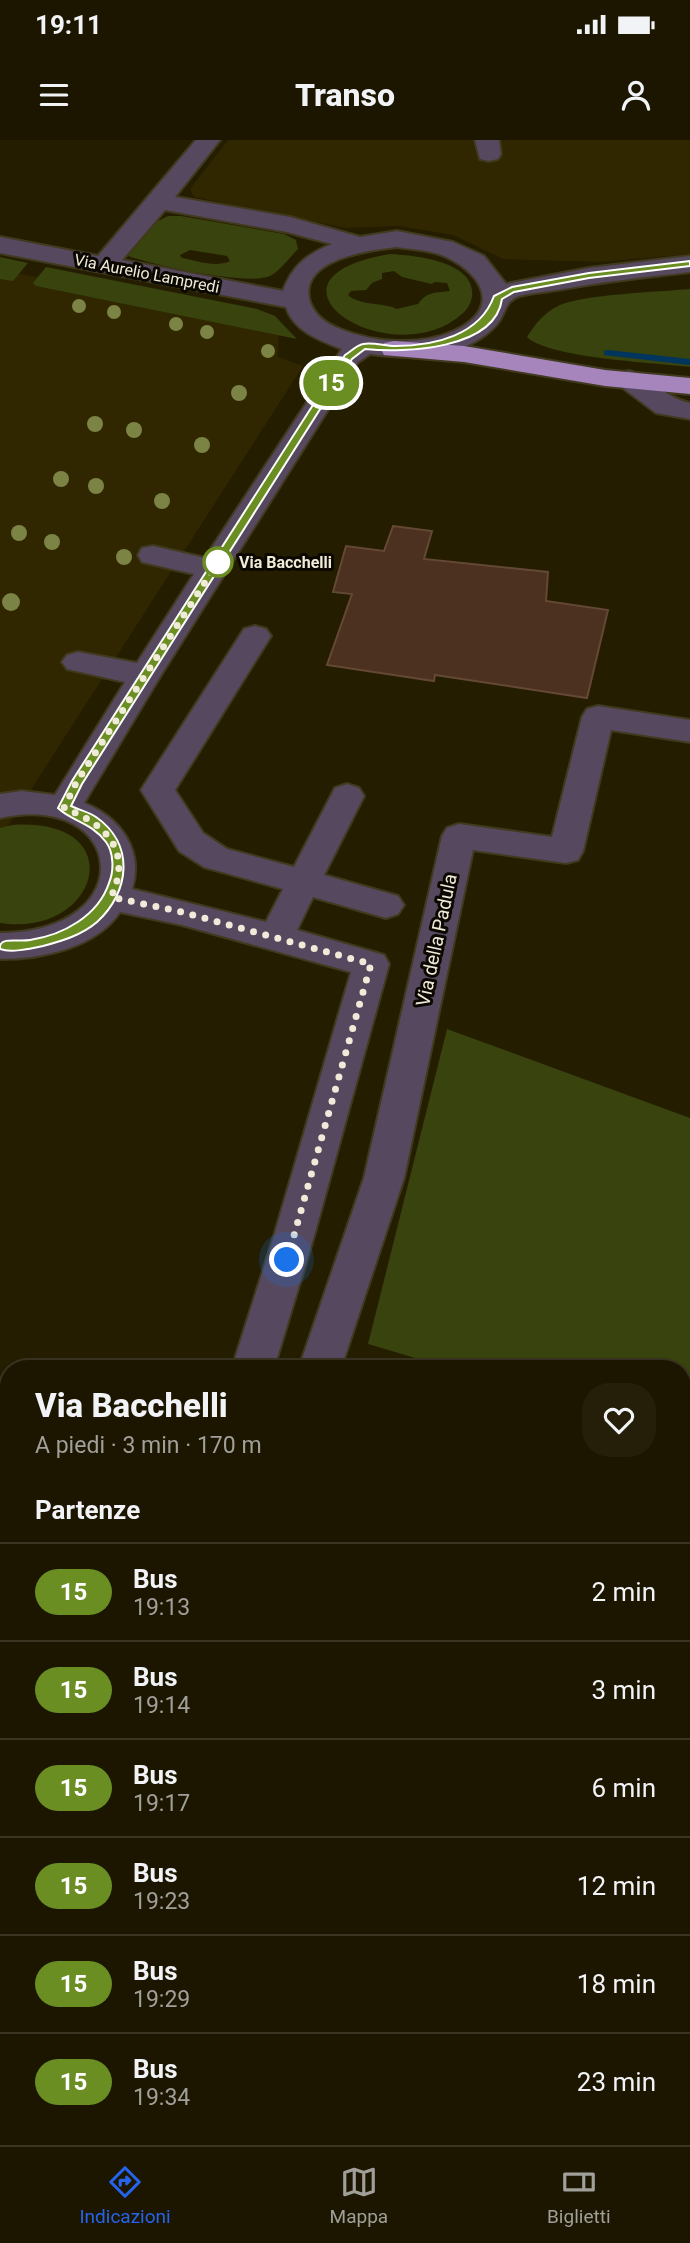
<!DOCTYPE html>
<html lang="it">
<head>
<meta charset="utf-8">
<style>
	:root { --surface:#1c1600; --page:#251f0a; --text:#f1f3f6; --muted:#a09f99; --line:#3a3522; --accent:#2563eb }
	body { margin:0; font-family:Roboto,sans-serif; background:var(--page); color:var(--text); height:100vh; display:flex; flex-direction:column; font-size:26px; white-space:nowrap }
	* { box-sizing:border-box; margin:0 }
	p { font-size:23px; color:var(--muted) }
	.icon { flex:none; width:38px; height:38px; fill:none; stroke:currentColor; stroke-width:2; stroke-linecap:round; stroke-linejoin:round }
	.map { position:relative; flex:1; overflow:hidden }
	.details { position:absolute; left:0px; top:1220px; width:691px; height:786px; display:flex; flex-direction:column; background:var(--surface); border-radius:28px 28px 0 0; box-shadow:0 2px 5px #0004,0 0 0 2px var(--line) }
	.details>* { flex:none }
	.badge { padding:0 14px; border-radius:23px; font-size:24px; line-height:46px }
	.you { position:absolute; width:35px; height:35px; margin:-18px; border:5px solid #fff; border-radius:50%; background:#1a73e8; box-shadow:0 0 0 10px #1a73e833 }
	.map>.badge { position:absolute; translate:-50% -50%; box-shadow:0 0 0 4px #fff }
	h2 { padding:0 35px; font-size:26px; line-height:63px }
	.round { display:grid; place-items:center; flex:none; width:74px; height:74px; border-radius:28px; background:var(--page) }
	.overview { display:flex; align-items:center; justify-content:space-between; height:119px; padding:0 35px }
	h1 { font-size:33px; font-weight:800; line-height:52px }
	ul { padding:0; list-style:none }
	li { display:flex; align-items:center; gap:21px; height:98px; padding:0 35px; border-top:2px solid var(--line) }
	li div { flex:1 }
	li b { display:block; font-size:26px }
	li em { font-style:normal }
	li .badge { min-width:77px; font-weight:700; text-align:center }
	.status { display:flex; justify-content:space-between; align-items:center; height:49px; padding:0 35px; background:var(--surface); direction:ltr }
	.status svg { height:19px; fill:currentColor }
	header { display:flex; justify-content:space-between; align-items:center; height:91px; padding:0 35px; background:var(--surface); font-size:32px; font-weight:800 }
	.dock { display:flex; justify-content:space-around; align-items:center; height:98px; border-top:2px solid var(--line); background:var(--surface); font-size:19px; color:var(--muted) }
	.dock a { display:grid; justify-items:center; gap:4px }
	.dock .on { color:var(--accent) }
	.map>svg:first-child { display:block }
	.built { fill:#302600 }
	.green { fill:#38430d; fill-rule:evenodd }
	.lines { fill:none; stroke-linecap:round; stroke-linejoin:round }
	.stream { fill:#00365d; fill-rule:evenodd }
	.building { fill:#4c3120; stroke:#644836; stroke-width:2 }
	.minor-casing { stroke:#413a1e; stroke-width:4 }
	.highway-casing { stroke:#413a1e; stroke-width:4 }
	.minor { fill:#56495f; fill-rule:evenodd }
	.highway { fill:#a585bc; fill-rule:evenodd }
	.tree { fill:#7b8345 }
	.line { fill:#6b8e23; stroke:#fff; stroke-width:2 }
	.walk { stroke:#f0ebd9; stroke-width:7; stroke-dasharray:0 12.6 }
	.stop-dot { fill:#fff; stroke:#6b8e23; stroke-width:3.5 }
	.labels { text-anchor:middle; stroke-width:6; stroke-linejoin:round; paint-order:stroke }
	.far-street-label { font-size:16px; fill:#f0ebd9; stroke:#0b0801 }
	.far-stop-label { font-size:16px; font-weight:bold; fill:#f0ebd9; stroke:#0b0801; text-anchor:start }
	.street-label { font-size:19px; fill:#f0ebd9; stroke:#0b0801 }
</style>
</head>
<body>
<div class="status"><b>19:11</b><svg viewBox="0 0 49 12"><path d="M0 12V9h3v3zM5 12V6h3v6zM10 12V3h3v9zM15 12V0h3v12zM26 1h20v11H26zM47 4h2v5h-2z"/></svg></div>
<header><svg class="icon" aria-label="menu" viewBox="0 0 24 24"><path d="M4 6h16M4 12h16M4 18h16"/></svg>Transo<svg class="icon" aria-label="person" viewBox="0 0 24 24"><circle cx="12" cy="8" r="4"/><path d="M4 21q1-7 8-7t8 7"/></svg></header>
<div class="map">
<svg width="690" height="2005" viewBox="0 0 690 2005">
	<rect width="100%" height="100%" fill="#251d00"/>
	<path class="built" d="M 228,0 L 690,0 L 690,114 L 602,122 L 503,119 L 453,95 L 399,86 L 346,88 L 194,57 L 190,49 Z
		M 0,130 L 279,185 L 278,217 L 303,226 L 0,698 Z"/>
	<path class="green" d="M 168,76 L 181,76 L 284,94 L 296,100 L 298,109 C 290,117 280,131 270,136 C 249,146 153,125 128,116 L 154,83 ZM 190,110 L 227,116 L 230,121 C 215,128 198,121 182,118 L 180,115 Z
		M 390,114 C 413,115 477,121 472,157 C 470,170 459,177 448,184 C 372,225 251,137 390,114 ZM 394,131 L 402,137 L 432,144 L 435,142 L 447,143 L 450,151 C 436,153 427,151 418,164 L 397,169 C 382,162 360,166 348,155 L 351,151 L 366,150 L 372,143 L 382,139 L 382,133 Z
		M 0,117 L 28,123 L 13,141 L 0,139 Z
		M 46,127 L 257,169 L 275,176 L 297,199 L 36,146 L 33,143 Z
		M 690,149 L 690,227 C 657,223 548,218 527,197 C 535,184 544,173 558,166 C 582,154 660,152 690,149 Z
		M 12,685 C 133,677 100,798 0,783 L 0,688 Z
		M 447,889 L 690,978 L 690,1820 L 682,1816 L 682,1228 L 449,1228 L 368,1204 Z"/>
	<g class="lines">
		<path class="stream" d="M 608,210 L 690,219 L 690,225 L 604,215 L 604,211 Z"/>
	</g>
	<path class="building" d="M 393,386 L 432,391 L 424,419 L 548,432 L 546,461 L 608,470 L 587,558 L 435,535 L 434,541 L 327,525 L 352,454 L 333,452 L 346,406 L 384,411 Z"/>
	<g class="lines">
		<g class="minor-casing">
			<path id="minor" d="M 196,0 L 220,0 L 175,57 L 290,77 L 360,97 L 397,91 L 453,102 L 484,116 L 506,144 L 589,128 L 690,116 L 690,132 C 645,137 601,142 557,150 C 544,152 531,153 519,156 C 504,161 506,174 497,184 C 468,218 411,220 370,214 L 358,222 L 161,535 L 84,663 C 120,677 144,710 132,749 L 266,782 L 283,749 L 204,727 L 179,711 L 141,650 L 244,489 L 255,486 L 266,489 L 271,496 L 175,650 L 203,693 L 227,709 L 294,727 L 335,648 L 347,644 L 359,648 L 364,656 L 324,735 L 398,756 L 404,765 L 398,774 L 386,778 L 313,757 L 297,790 L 384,815 L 389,824 L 314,1096 L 274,1228 L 232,1228 L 274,1096 L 351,832 L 182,785 L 120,772 C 96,808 41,819 0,819 L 0,793 C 143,792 126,650 0,678 L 0,654 L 22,651 L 55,655 L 125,542 L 67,529 L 62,522 L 67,515 L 78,512 L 137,523 L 194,434 L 142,422 L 138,415 L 142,408 L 153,406 L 205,418 L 342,209 C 321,201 293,191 286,167 L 0,113 L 0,97 L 98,116 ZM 165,70 L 287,92 L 332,104 C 307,114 292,126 283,151 L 122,120 ZM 397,107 C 410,109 426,110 439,114 C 479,129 506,167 454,191 C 420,206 374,203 340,189 C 327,184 315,176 310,162 C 297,119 370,110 397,107 Z
				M 475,0 L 499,0 L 501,14 L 498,19 L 489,21 L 480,19 Z
				M 629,231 C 653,237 664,258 690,263 L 690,279 L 656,273 L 619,245 L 615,239 L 619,233 Z
				M 598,566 L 690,580 L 690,602 L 611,590 L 583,711 L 578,720 L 566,723 L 473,710 L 404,1038 L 341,1228 L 299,1228 L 364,1038 L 442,696 L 447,688 L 459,684 L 552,697 L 582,577 L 587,569 Z
				M 9,1783 L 9,1851 L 0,1854 L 0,1787 Z
				M 682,1824 L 690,1827 L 690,1878 L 682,1875 Z
				M 9,1973 L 9,1997 L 41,1997 L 39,2005 L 0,2005 L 0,1977 Z"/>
		</g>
		<g class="highway-casing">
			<path id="highway" d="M 394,201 L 464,206 L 605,230 L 690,238 L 690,254 L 605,246 L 464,222 L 384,215 L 381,209 L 384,203 Z"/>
		</g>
		<use href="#minor" class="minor"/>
		<use href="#highway" class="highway"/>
	</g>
	<g class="tree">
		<circle cx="79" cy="166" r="7"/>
		<circle cx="114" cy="172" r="7"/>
		<circle cx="176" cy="184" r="7"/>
		<circle cx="207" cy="192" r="7"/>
		<circle cx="268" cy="211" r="7"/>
		<circle cx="239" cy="253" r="8"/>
		<circle cx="95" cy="284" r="8"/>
		<circle cx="134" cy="290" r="8"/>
		<circle cx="202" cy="305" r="8"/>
		<circle cx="61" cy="339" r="8"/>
		<circle cx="96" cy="346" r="8"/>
		<circle cx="162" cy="361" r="8"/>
		<circle cx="19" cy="393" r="8"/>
		<circle cx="52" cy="402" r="8"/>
		<circle cx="124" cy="417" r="8"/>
		<circle cx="11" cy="462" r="9"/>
	</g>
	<path class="line" d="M 690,121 L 690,126 L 589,138 L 514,152 L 502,159 C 495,210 404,213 365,209 L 352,219 L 82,644 L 71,666 C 79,670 89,672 96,677 C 135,704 130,752 97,782 C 82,795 62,801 43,806 C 29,809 10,813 0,809 L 0,806 C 2,797 18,802 30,800 C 63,795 98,776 109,743 C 114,731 114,713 106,702 C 91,682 71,681 58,668 L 72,641 L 345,215 C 350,212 357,205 363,204 C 373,202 385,206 395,206 C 435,206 480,195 494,156 L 512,147 L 589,133 Z"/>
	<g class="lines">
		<path class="walk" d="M 218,422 L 76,643 L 64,668 C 106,684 133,711 111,757 L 182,772 L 371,824 L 287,1120"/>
	</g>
	<circle class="stop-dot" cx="218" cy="422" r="14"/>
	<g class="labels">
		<g class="far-street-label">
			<text transform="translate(147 133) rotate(11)" y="6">Via Aurelio Lampredi</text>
		</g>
		<g class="far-stop-label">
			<text x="239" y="428">Via Bacchelli</text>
		</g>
		<g class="street-label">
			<text transform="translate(436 800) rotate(-78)" y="7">Via della Padula</text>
		</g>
	</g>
</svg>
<div class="you" style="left:287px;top:1120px"></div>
<b class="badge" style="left:331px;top:243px;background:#6b8e23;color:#fff">15</b>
<section class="details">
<div class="overview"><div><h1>Via Bacchelli</h1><p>A piedi · 3 min · 170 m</p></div><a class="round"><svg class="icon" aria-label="heart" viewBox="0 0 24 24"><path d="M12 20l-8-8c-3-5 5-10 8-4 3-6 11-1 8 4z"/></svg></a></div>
<h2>Partenze</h2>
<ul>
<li><span class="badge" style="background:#6b8e23;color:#fff">15</span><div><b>Bus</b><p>19:13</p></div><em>2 min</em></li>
<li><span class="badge" style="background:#6b8e23;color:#fff">15</span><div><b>Bus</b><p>19:14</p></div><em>3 min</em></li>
<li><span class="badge" style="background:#6b8e23;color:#fff">15</span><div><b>Bus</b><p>19:17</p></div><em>6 min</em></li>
<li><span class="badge" style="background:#6b8e23;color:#fff">15</span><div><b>Bus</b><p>19:23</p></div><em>12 min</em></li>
<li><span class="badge" style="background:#6b8e23;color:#fff">15</span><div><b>Bus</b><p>19:29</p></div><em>18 min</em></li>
<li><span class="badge" style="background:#6b8e23;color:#fff">15</span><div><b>Bus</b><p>19:34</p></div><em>23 min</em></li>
</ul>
</section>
</div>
<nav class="dock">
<a class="on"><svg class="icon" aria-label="directions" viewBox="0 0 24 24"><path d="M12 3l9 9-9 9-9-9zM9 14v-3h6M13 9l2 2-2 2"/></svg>Indicazioni</a>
<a><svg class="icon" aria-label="map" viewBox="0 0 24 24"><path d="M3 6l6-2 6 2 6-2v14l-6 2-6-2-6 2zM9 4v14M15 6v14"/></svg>Mappa</a>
<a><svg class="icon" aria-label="tickets" viewBox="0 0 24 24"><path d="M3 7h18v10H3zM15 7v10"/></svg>Biglietti</a>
</nav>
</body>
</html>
